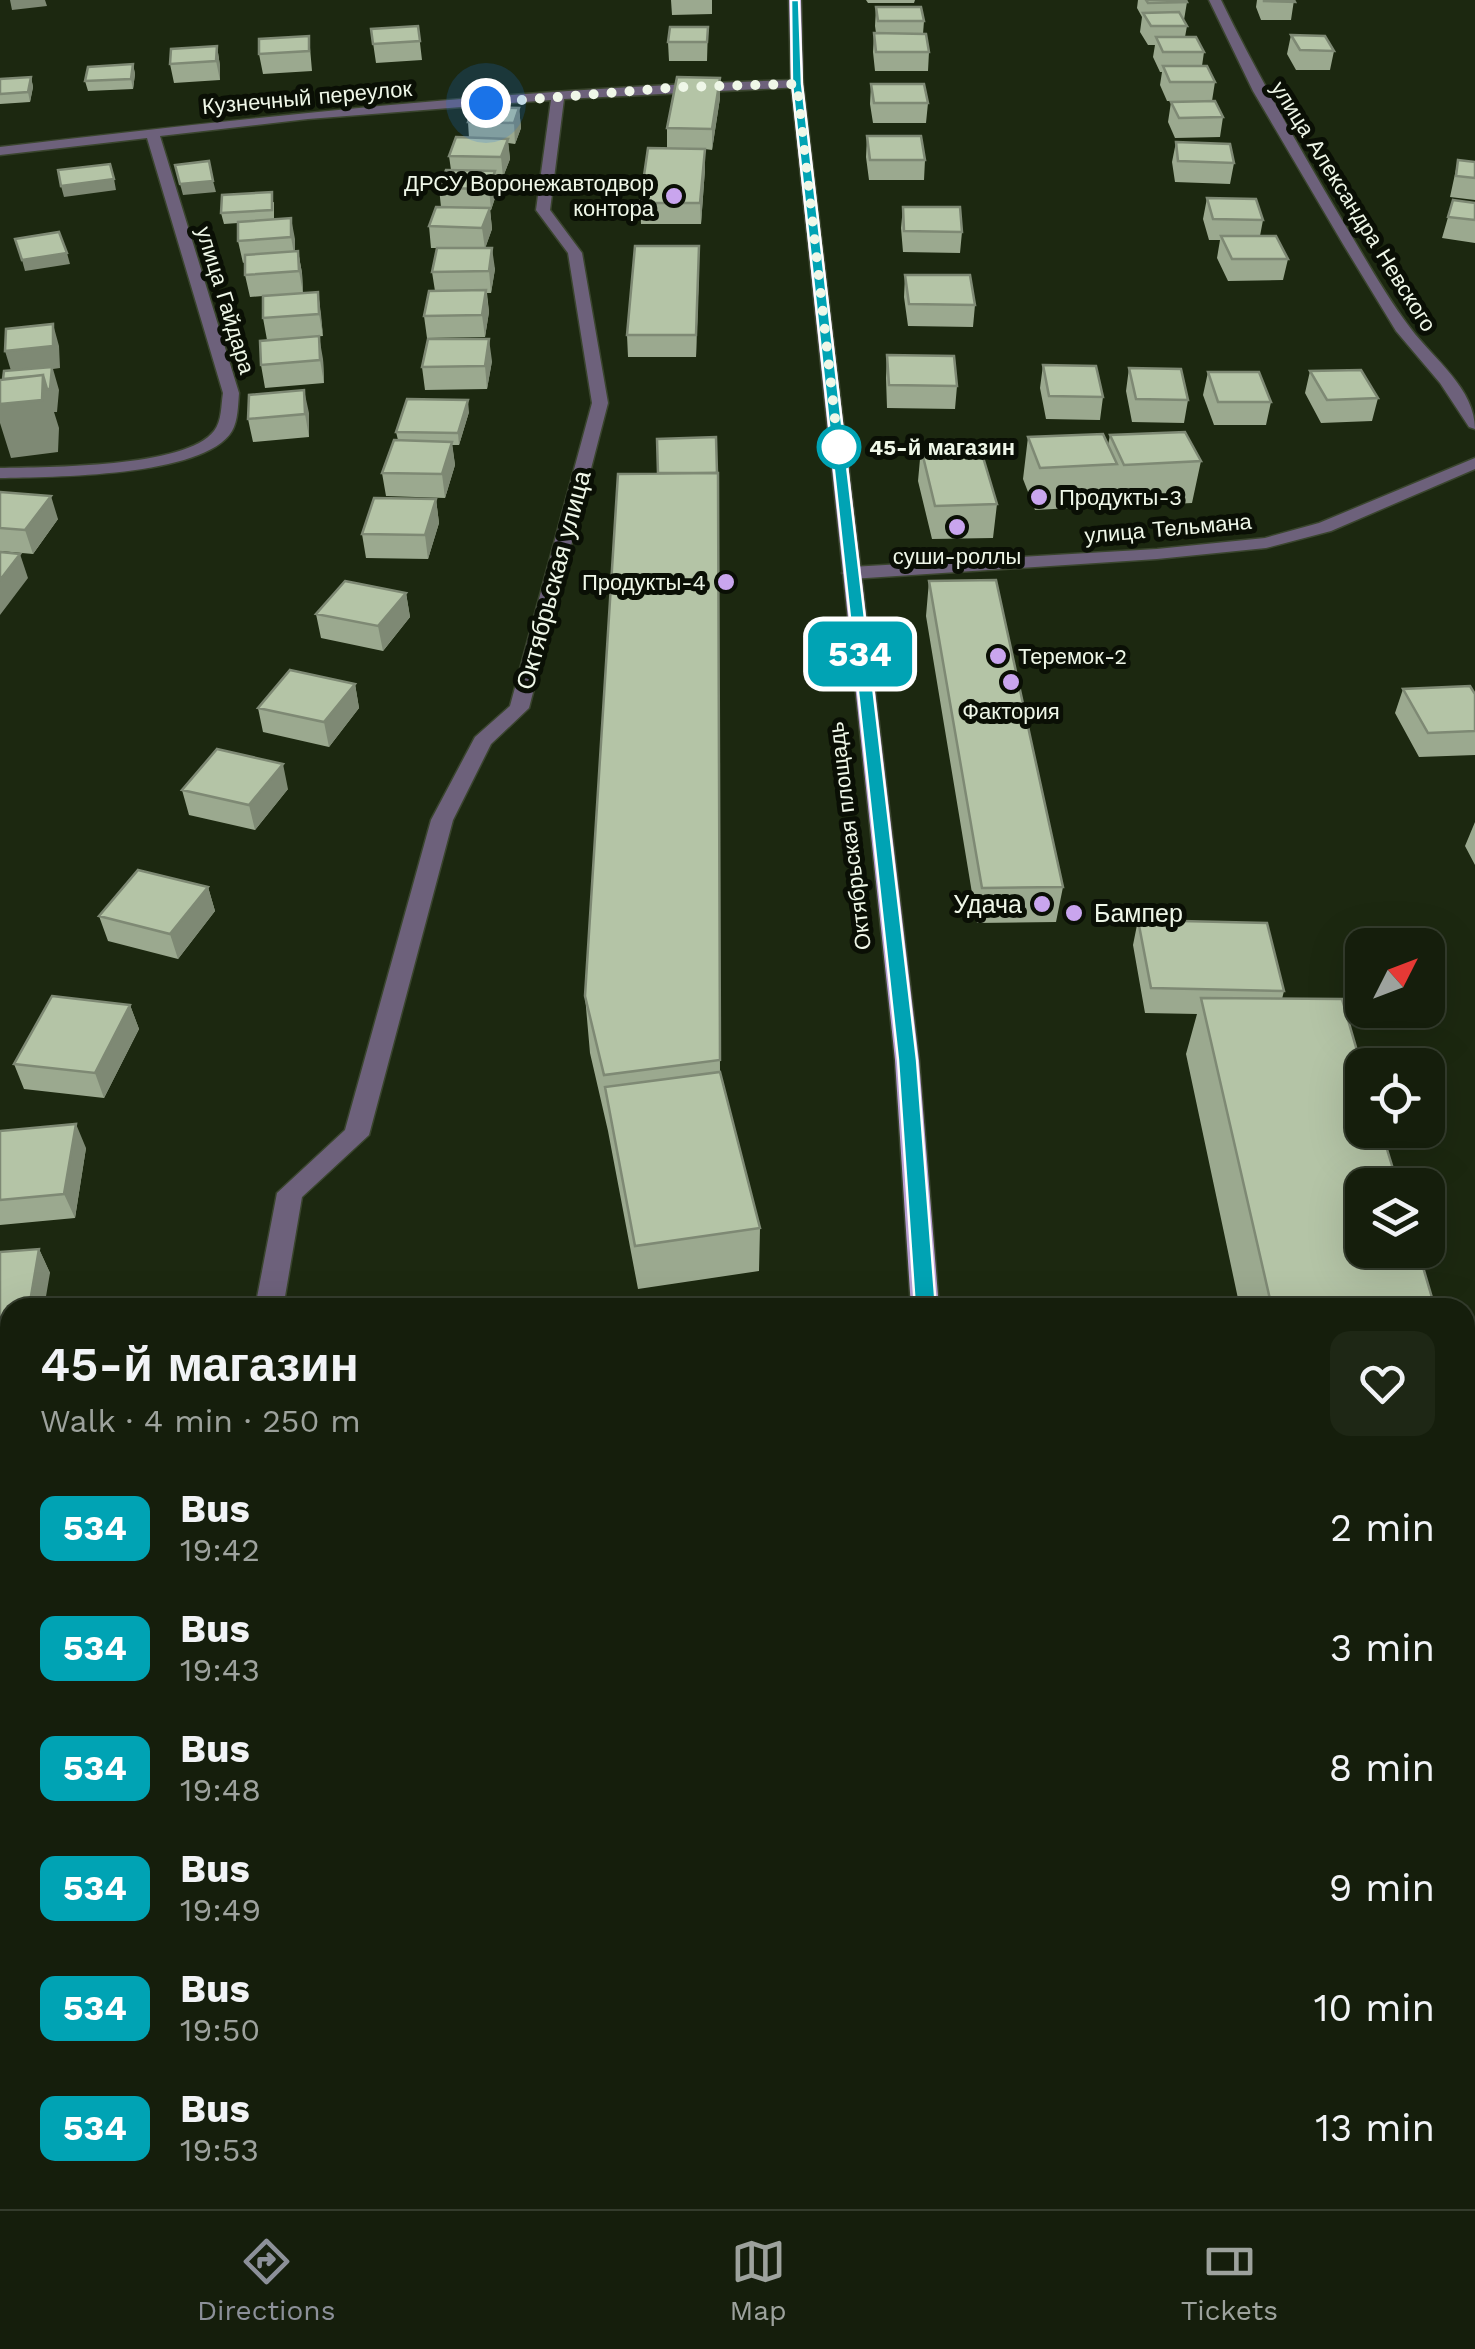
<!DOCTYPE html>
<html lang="en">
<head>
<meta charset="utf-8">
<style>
	:root { --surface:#151e0c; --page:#1e2715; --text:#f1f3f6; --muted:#9da29d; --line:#343c2d; --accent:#8c9099 }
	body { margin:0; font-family:"Work Sans",sans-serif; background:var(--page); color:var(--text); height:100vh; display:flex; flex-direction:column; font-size:38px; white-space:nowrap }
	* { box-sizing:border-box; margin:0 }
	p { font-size:32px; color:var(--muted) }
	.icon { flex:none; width:55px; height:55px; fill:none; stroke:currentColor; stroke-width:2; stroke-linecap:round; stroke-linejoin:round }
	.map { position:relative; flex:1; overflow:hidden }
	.panel { position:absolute; left:0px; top:1298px; width:1475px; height:912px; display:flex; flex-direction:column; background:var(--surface); border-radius:30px 30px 0 0; box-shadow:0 10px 40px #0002,0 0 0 2px var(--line) }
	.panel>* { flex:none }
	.badge { padding:0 20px; border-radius:15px; font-size:35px; line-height:65px }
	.needle { width:65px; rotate:48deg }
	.controls { position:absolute; left:1345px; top:928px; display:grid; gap:20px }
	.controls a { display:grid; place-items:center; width:100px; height:100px; border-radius:20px; background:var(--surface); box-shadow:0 10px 40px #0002,0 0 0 2px var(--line); font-size:50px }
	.you { position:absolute; width:50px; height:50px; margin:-25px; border:8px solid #fff; border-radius:50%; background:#1a73e8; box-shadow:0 0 0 15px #1a73e833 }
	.map>.badge { position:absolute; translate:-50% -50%; box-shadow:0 0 0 5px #fff }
	.round { display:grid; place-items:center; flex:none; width:105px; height:105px; border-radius:20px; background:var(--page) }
	.headline { display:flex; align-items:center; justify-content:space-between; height:170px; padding:0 40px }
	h1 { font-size:48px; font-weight:600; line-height:75px }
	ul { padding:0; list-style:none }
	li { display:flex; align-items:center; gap:30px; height:120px; padding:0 40px }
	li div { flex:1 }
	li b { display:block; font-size:38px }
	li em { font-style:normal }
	li .badge { min-width:110px; font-weight:700; text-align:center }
	.tabs { display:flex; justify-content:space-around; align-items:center; height:140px; border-top:2px solid var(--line); background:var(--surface); font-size:28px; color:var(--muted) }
	.tabs a { display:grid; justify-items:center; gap:5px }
	.tabs .active { color:var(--accent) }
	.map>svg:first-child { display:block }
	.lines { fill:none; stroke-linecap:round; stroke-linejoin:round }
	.street-casing { stroke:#3a452e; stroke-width:3 }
	.primary-casing { stroke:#3a452e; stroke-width:3 }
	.street { fill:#6d617b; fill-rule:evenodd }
	.primary { fill:#b79ed3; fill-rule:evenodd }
	.wall { fill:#9ba98f }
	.shaded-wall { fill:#7e8974 }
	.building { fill:#b4c4a6; stroke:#7e8974; stroke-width:2.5 }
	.line { fill:#00a3b4; stroke:#fff; stroke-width:2.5 }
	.walk { stroke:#eff7e8; stroke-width:10; stroke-dasharray:0 18 }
	.poi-dot { fill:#c9a5ee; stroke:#0a0f05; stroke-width:4 }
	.stop-dot { fill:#fff; stroke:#00a3b4; stroke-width:5 }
	.labels { text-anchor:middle; stroke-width:10; stroke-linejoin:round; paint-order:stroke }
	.far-street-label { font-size:22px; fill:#eff7e8; stroke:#0a0f05 }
	.far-poi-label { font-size:22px; fill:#eff7e8; stroke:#0a0f05; text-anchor:end }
	.far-stop-label { font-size:22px; font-weight:bold; fill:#eff7e8; stroke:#0a0f05; text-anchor:start }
	.street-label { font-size:25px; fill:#eff7e8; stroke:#0a0f05 }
	.poi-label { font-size:25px; fill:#eff7e8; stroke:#0a0f05; text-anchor:end }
</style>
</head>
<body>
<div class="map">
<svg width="1475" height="2209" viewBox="0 0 1475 2209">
	<rect width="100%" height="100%" fill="#1c2810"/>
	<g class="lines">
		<g class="street-casing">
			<path id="street" d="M 1209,0 L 1221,0 C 1258,76 1299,147 1342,220 C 1364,256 1385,295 1411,329 C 1434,359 1475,389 1475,429 L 1469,427 L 1440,383 L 1396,331 L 1343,244 L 1253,91 Z
				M 797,80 L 801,87 L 564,99 L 550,210 L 582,253 L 608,403 L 529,708 L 491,744 L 453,820 L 369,1135 L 302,1197 L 283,1308 L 255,1308 L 277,1193 L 345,1130 L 431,820 L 475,737 L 510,706 L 592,403 L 568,253 L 536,210 L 551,100 L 308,119 L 160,136 L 239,393 C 238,405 238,421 232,431 C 205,477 50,477 0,478 L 0,468 C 46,467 186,468 214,431 C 222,421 221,405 223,393 L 147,138 L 0,155 L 0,147 C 264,116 530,87 797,80 Z
				M 1475,458 L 1475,469 L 1331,531 L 1266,548 L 1157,559 L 851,579 L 842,573 L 851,567 L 1157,549 L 1265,538 L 1319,523 Z
				M 46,2200 L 84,2200 L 81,2209 L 43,2209 Z"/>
		</g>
		<g class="primary-casing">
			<path id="primary" d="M 789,0 L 801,0 L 803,84 L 919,1060 L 939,1308 L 911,1308 L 895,1060 L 791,84 Z
				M 1002,2200 L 1040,2200 L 1041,2209 L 1003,2209 Z"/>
		</g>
		<use href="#street" class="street"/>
		<use href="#primary" class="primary"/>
	</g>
	<path class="wall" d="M 671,0 L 712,0 L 712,14 L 672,15 Z
		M 866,0 L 915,0 L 914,3 L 868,3 Z
		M 1138,0 L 1186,0 L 1187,2 L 1184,20 L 1187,26 L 1185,37 L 1204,52 L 1202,66 L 1215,82 L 1212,101 L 1167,101 L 1160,85 L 1162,72 L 1160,72 L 1153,57 L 1155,45 L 1148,45 L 1140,32 L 1142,17 L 1137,8 Z
		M 1257,0 L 1294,0 L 1291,20 L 1261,20 L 1256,7 Z
		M 876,7 L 924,21 L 923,34 L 929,52 L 928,71 L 875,71 L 873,52 L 874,33 L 876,33 L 875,26 Z
		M 418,26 L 422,60 L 376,63 L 371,29 Z
		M 708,27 L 707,61 L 669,61 L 668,42 Z
		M 1291,35 L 1334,51 L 1330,70 L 1296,70 L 1287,54 Z
		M 309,36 L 312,71 L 263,74 L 259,54 Z
		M 217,46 L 220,66 L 220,80 L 174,83 L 170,64 Z
		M 133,64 L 135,74 L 133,89 L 88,91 L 85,81 Z
		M 31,77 L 33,87 L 30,102 L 0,104 L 0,79 Z
		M 720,78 L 720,98 L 712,150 L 705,149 L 705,169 L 701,224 L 641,224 L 640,203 L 667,148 L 667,128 Z
		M 871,84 L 928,103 L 926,123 L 873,123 L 870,104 Z
		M 1171,102 L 1223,117 L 1220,137 L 1175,138 L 1168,122 Z
		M 519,108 L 521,128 L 515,144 L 508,143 L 510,159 L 503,177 L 496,177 L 497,192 L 491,210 L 490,210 L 492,229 L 485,248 L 495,269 L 491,293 L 487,293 L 489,312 L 485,337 L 427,338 L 424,316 L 435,291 L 432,272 L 456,248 L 431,248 L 429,226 L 441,207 L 439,188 L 451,170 L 449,156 L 469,138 L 468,122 Z
		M 867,136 L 925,160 L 924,180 L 869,180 L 866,157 Z
		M 1176,142 L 1234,163 L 1230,184 L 1175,182 L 1172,162 Z
		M 1458,160 L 1475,162 L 1475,200 L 1450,197 Z
		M 1207,198 L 1263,220 L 1260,236 L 1288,259 L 1283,280 L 1228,281 L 1217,258 L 1220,240 L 1209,240 L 1203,219 Z
		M 1453,200 L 1475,203 L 1475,243 L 1442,238 Z
		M 274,202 L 274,219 L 291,218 L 295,251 L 298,251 L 302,273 L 303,293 L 318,292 L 323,336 L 267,340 L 263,318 L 263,296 L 250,297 L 245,275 L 245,262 L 243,263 L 238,241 L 238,223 L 224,224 L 221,213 Z
		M 903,207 L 962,232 L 960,253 L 903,252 L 901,228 Z
		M 699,267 L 696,357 L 628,357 L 627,335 Z
		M 905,275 L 975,305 L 973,327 L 908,326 L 904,297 Z
		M 887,355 L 957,386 L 955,409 L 887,408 L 886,378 Z
		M 323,359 L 324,383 L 265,388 L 261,365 Z
		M 492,361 L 487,389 L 425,390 L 422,367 Z
		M 1043,365 L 1103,397 L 1100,420 L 1046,419 L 1040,388 Z
		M 1129,368 L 1188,400 L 1184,423 L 1132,422 L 1126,391 Z
		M 1310,371 L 1378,398 L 1372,421 L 1321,423 L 1305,393 Z
		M 1208,372 L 1271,402 L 1266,425 L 1214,425 L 1203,395 Z
		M 469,412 L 459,445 L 452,445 L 455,465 L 445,498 L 386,496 L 382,473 L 398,440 L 396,432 Z
		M 309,413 L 309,437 L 253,442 L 248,419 Z
		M 1110,435 L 1201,461 L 1192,503 L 1117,507 L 1112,496 L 1110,506 L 1035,510 L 1023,479 L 1028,437 L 1108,445 Z
		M 921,448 L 997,504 L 993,538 L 932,539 L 918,481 Z
		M 717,473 L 720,1073 L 760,1228 L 759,1271 L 638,1289 L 608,1131 L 590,1053 L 585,996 Z
		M 0,492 L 58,519 L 33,554 L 0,551 Z
		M 436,499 L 439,523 L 428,559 L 366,558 L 362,534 Z
		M 929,581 L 1063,887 L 1056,922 L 977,923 L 926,616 Z
		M 406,593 L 410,617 L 383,651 L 321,638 L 316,614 Z
		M 355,684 L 359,708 L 329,747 L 263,732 L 258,708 Z
		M 1403,689 L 1475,694 L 1475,755 L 1419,757 L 1395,713 Z
		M 288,789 L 255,830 L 189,815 L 182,790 Z
		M 1475,822 L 1475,865 L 1465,846 Z
		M 208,887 L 215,911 L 178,959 L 108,941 L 99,916 Z
		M 1138,920 L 1284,991 L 1282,999 L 1435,1308 L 1240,1308 L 1186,1054 L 1197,1014 L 1145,1013 L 1133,945 Z
		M 130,1005 L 139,1029 L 104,1098 L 24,1089 L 14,1064 Z
		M 0,1131 L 86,1148 L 75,1218 L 0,1225 Z
		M 39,1249 L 50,1273 L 10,1308 L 10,1351 L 0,1352 L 0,1252 Z
		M 1465,1407 L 1475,1440 L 1475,1792 L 1465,1792 Z
		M 1248,2200 L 1465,2200 L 1475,2209 L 1250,2209 Z"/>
	<path class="shaded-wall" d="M 10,0 L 45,0 L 47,6 L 12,10 Z
		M 217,46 L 220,66 L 220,80 L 216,61 Z
		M 133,64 L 135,74 L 133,89 L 131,79 Z
		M 31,77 L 33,87 L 30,102 L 28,92 Z
		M 720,78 L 720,98 L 712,150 L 712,129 Z
		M 519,108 L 521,128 L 515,144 L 514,123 Z
		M 508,139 L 510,159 L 503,177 L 501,157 Z
		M 705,149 L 705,169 L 701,224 L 700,203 Z
		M 495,171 L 497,192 L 491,210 L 489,189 Z
		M 114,179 L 116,190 L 64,197 L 61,186 Z
		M 213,181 L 216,192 L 183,195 L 180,184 Z
		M 490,208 L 492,229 L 485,249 L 482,228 Z
		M 291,218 L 295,239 L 295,259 L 291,237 Z
		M 699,246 L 699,267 L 696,357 L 696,335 Z
		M 492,248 L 495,269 L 491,293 L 489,271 Z
		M 298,251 L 302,273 L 303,293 L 299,271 Z
		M 67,253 L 70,264 L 25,271 L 22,260 Z
		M 486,290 L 489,312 L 485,337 L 482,315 Z
		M 318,292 L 321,314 L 323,336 L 319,314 Z
		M 53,324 L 59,346 L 60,368 L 53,369 L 59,390 L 57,412 L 54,412 L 59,428 L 58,452 L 11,458 L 0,423 L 0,404 L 52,369 L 12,374 L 5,351 Z
		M 319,336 L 323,359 L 324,383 L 320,360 Z
		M 489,339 L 492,361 L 487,389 L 485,366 Z
		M 304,390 L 309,413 L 309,437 L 305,414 Z
		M 468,400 L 469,412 L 459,445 L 458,433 Z
		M 452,442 L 455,465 L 445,498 L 442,474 Z
		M 51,496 L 58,519 L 33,554 L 25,530 Z
		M 436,499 L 439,523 L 428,559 L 425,535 Z
		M 20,554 L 28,578 L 0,615 L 0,580 Z
		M 406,593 L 410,617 L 383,651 L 378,626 Z
		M 355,684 L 359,708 L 329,747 L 324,722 Z
		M 283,764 L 288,789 L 255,830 L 249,805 Z
		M 208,887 L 215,911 L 178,959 L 170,934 Z
		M 130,1005 L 139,1029 L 104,1098 L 95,1073 Z
		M 76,1124 L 86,1148 L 75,1218 L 64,1194 Z
		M 39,1249 L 50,1273 L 44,1308 L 29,1308 Z
		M 3,1414 L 10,1426 L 10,1476 L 2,1527 L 0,1524 L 0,1435 Z"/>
	<path class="building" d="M 1146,0 L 1186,0 L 1187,2 L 1148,3 Z
		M 1264,0 L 1294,0 L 1295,2 L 1264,1 Z
		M 876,7 L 921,7 L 924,21 L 878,21 Z
		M 1179,12 L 1187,26 L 1151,26 L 1143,13 Z
		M 418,26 L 420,41 L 373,44 L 371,29 Z
		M 670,27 L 708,27 L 707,42 L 668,42 Z
		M 874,33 L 926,34 L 929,52 L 876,52 Z
		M 1291,35 L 1325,36 L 1334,51 L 1300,50 Z
		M 309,36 L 309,51 L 259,54 L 259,39 Z
		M 1156,37 L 1196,37 L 1204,52 L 1163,52 Z
		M 217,46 L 216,61 L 170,64 L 171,49 Z
		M 133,64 L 131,79 L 85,81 L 88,67 Z
		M 1163,66 L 1207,66 L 1215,82 L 1170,82 Z
		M 31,77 L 28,92 L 0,94 L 0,79 Z
		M 677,77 L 720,78 L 712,129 L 667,128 Z
		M 871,84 L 924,84 L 928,103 L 874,103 Z
		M 1215,101 L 1223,117 L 1179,118 L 1171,102 Z
		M 473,107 L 519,108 L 514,123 L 468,122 Z
		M 867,136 L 921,136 L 925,160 L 870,160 Z
		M 456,137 L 508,139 L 501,157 L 449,156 Z
		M 1176,142 L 1230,144 L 1234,163 L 1178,161 Z
		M 648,148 L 705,149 L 700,203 L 640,203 Z
		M 1458,160 L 1475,162 L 1475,178 L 1456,176 Z
		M 209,161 L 213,181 L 180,184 L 175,165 Z
		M 110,164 L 114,179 L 61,186 L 58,170 Z
		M 446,170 L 495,171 L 489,189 L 439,188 Z
		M 272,192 L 272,210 L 221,213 L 222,195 Z
		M 1207,198 L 1256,199 L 1263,220 L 1213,219 Z
		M 1453,200 L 1475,203 L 1475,220 L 1448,217 Z
		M 436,207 L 490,208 L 482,228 L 429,226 Z
		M 903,207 L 960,207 L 962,232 L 904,231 Z
		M 291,218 L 291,237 L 238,241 L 238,222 Z
		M 59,232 L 67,253 L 22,260 L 15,239 Z
		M 1221,236 L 1276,236 L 1288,259 L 1232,259 Z
		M 635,246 L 699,246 L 696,335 L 627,335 Z
		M 437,248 L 492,248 L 489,271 L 432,272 Z
		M 298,251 L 299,271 L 245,275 L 245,255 Z
		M 905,275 L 970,275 L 975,305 L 909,304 Z
		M 486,290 L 482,315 L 424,316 L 429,291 Z
		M 318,292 L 319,314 L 263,318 L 263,296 Z
		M 53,324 L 53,346 L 5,351 L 6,329 Z
		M 319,336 L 320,360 L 261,365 L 260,341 Z
		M 428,339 L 489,339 L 485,366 L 422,367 Z
		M 887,355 L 954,356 L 957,386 L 889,385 Z
		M 1043,365 L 1096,366 L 1103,397 L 1049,396 Z
		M 52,367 L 50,389 L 47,389 L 43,375 L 3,379 L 4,371 Z
		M 1129,368 L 1181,369 L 1188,400 L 1136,399 Z
		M 1361,370 L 1378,398 L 1327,400 L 1310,371 Z
		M 1208,372 L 1259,372 L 1271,402 L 1218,402 Z
		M 43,375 L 42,400 L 0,404 L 0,380 Z
		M 304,390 L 305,414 L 248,419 L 249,395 Z
		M 407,399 L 468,400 L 458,433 L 396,432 Z
		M 1185,432 L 1201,461 L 1124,465 L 1110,435 Z
		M 1103,434 L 1117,464 L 1040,468 L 1028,437 Z
		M 716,437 L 717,473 L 658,473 L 657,439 Z
		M 394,440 L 452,442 L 442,474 L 382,473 Z
		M 980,447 L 997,504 L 935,506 L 921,448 Z
		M 718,473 L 720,1060 L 604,1075 L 585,996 L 618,474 Z
		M 0,492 L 51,496 L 25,530 L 0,528 Z
		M 374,498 L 436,499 L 425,535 L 362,534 Z
		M 0,552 L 20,554 L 0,580 Z
		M 996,580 L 1063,887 L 982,888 L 929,581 Z
		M 345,581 L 406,593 L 378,626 L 316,614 Z
		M 290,670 L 355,684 L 324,722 L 258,708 Z
		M 1470,686 L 1475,694 L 1475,731 L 1428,733 L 1403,689 Z
		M 217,749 L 283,764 L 249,805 L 182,790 Z
		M 138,870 L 208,887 L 170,934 L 99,916 Z
		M 1138,920 L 1267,923 L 1284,991 L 1151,988 Z
		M 52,996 L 130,1005 L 95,1073 L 14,1064 Z
		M 1201,998 L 1342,999 L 1362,1068 L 1362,1130 L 1381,1130 L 1398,1185 L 1362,1185 L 1362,1250 L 1418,1250 L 1435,1308 L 1272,1308 Z
		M 720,1072 L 760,1228 L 635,1246 L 605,1087 Z
		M 76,1124 L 64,1194 L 0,1200 L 0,1131 Z
		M 39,1249 L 29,1308 L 10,1308 L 10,1327 L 0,1328 L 0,1252 Z
		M 1465,1407 L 1475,1440 L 1475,1748 L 1465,1747 Z
		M 0,1414 L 3,1414 L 0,1435 Z
		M 1465,2130 L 1475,2170 L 1475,2209 L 1283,2209 L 1282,2200 L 1465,2200 Z
		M 617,2200 L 783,2200 L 783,2209 L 617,2209 Z"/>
	<path class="line" d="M 791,0 L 799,0 L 802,84 L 917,1060 L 936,1308 L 926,1316 L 915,1308 L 898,1060 L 792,84 Z"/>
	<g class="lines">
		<path class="walk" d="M 486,103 L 681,87 L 797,84 L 839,454 L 839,447"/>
	</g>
	<g class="poi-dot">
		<circle cx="674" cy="196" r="10"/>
		<circle cx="1039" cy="497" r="10"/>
		<circle cx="957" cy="527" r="10"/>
		<circle cx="726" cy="582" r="10"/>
		<circle cx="998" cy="656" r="10"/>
		<circle cx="1011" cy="682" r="10"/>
		<circle cx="1042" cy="904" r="10"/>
		<circle cx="1074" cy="913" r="10"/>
	</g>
	<circle class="stop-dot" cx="839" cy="447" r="20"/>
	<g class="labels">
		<g class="far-street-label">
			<text transform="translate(307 97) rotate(-5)" y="8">Кузнечный переулок</text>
			<text transform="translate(1354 206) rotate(58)" y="8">улица Александра Невского</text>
			<text transform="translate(226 300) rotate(73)" y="8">улица Гайдара</text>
			<text transform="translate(1168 528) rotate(-5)" y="8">улица Тельмана</text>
			<text transform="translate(849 836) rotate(-97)" y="8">Октябрьская площадь</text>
		</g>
		<g class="far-poi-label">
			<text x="654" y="191">ДРСУ Воронежавтодвор<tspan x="654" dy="25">контора</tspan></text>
			<text x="1059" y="505" text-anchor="start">Продукты-3</text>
			<text x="957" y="564" text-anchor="middle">суши-роллы</text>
			<text x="706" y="590">Продукты-4</text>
			<text x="1018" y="664" text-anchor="start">Теремок-2</text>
			<text x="1011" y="719" text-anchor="middle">Фактория</text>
		</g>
		<g class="far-stop-label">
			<text x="869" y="455">45-й магазин</text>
		</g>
		<g class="street-label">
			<text transform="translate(553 580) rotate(-75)" y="9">Октябрьская улица</text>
		</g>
		<g class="poi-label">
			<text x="1022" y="913">Удача</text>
			<text x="1094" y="922" text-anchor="start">Бампер</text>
		</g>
	</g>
</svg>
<div class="controls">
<a><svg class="needle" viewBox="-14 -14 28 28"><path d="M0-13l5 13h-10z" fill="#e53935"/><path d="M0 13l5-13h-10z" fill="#9da29d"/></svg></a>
<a><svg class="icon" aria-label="locate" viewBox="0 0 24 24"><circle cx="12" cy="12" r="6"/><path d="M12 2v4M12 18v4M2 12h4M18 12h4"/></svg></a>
<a><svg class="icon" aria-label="layers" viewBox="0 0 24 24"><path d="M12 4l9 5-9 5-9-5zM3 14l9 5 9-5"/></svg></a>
</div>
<div class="you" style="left:486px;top:103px"></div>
<b class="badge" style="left:860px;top:654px;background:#00a3b4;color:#fff">534</b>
<section class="panel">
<div class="headline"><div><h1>45-й магазин</h1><p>Walk · 4 min · 250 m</p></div><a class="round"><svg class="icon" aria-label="heart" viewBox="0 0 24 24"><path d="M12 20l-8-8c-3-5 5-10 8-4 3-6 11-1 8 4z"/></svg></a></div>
<ul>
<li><span class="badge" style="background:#00a3b4;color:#fff">534</span><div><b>Bus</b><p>19:42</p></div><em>2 min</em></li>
<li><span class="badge" style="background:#00a3b4;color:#fff">534</span><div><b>Bus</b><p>19:43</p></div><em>3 min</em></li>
<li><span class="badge" style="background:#00a3b4;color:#fff">534</span><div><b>Bus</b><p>19:48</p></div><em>8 min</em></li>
<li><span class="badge" style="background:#00a3b4;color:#fff">534</span><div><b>Bus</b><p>19:49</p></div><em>9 min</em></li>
<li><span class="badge" style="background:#00a3b4;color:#fff">534</span><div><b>Bus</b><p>19:50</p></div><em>10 min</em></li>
<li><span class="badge" style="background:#00a3b4;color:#fff">534</span><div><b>Bus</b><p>19:53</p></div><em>13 min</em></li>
</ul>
</section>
</div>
<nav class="tabs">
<a class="active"><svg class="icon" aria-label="directions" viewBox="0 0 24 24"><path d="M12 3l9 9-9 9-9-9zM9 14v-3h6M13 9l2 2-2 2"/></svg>Directions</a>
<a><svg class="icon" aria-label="map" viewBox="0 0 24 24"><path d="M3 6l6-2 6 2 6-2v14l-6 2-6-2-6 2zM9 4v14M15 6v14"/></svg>Map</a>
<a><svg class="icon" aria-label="tickets" viewBox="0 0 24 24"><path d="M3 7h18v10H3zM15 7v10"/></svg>Tickets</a>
</nav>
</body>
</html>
